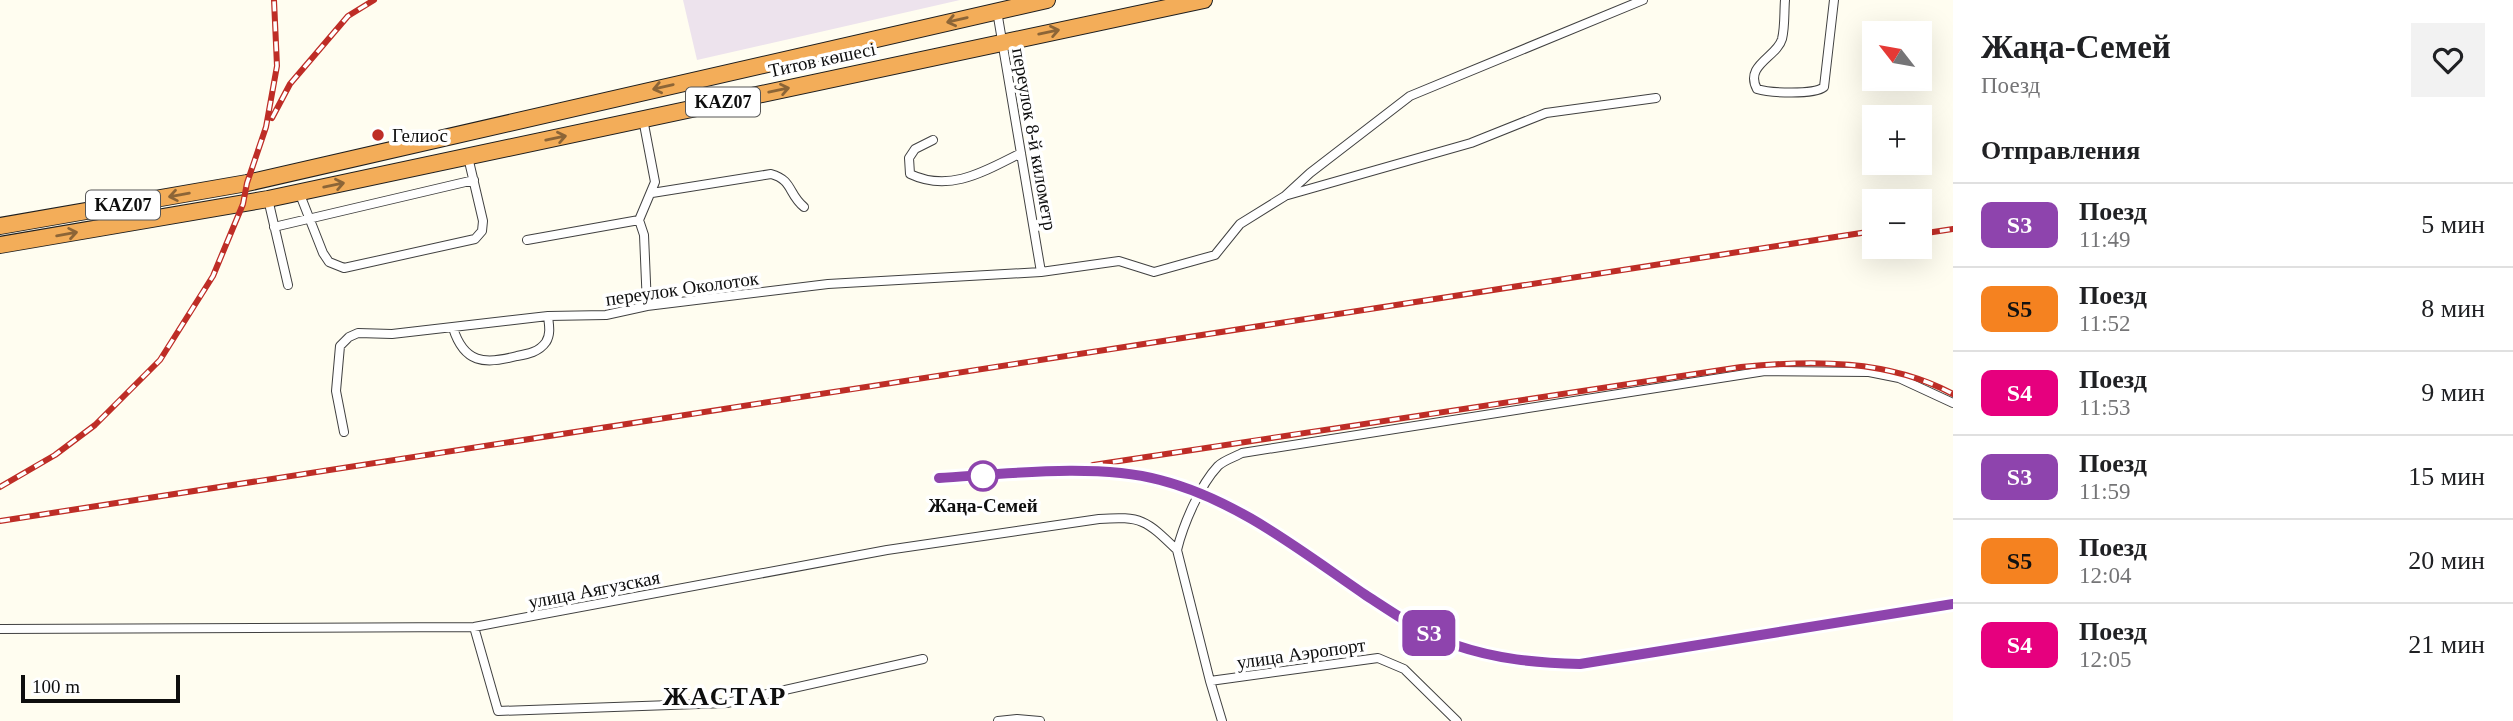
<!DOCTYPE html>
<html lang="ru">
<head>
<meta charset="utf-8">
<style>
	:root { --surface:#fff; --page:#f2f2f2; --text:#202124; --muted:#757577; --line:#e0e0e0 }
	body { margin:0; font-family:"Times New Roman",serif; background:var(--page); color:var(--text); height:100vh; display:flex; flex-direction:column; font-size:26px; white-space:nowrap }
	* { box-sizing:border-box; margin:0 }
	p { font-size:23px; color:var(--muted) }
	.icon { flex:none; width:38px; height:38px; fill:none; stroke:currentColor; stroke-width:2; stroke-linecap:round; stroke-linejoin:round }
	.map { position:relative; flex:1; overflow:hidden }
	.sheet { display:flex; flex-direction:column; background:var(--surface); width:560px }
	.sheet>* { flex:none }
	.badge { padding:0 14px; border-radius:10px; font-size:24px; line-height:46px }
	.needle { width:46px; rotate:301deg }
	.fabs { position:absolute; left:1862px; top:21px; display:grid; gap:14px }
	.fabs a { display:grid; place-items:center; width:70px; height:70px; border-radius:0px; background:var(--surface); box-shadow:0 7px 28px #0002; font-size:35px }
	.scale { position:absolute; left:21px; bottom:18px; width:159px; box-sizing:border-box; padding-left:7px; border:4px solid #0e0e0e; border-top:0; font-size:19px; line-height:24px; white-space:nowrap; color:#0e0e0e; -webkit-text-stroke:5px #fff; paint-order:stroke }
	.map>.badge { position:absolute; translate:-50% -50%; box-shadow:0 0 0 4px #fff }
	h2 { padding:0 28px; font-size:26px; line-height:63px }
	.round { display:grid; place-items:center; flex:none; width:74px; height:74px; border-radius:0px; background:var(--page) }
	.head { display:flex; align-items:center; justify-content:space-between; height:119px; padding:0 28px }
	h1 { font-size:33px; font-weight:700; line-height:52px }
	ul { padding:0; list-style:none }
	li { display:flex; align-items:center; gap:21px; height:84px; padding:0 28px; border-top:2px solid var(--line) }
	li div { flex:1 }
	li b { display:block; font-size:26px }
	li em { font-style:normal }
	li .badge { min-width:77px; font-weight:700; text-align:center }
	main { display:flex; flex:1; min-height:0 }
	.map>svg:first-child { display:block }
	.industrial { fill:#ede3ed }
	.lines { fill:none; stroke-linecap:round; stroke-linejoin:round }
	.street-casing { stroke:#414141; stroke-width:10 }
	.highway-casing { stroke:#1f1f1f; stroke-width:18 }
	.street { stroke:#fff; stroke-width:8 }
	.highway { stroke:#f3ad59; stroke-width:16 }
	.rail-casing { stroke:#be2d26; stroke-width:6 }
	.rail { stroke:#fff; stroke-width:3.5; stroke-dasharray:10; stroke-linecap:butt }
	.oneway { stroke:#8c6537 }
	.line-casing { stroke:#fff; stroke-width:16 }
	.line { stroke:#8e44ad; stroke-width:10 }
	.poi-dot { fill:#be2d26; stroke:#fff; stroke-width:2.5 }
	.stop-dot { fill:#fff; stroke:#8e44ad; stroke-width:3.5 }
	.labels { text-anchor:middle; stroke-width:7; stroke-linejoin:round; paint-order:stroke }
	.shield { fill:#fff; stroke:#565656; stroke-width:2 }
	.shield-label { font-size:18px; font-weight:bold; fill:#0e0e0e }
	.street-label { font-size:19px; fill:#0e0e0e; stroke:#fff }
	.poi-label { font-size:19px; fill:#0e0e0e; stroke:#fff; text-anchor:start }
	.stop-label { font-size:19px; font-weight:bold; fill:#0e0e0e; stroke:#fff }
	.district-label { font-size:26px; font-weight:bold; letter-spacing:2px; fill:#0e0e0e; stroke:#fff }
</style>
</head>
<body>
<main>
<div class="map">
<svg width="1953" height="721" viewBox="0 0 1953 721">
	<rect width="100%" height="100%" fill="#fffdf0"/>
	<path class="industrial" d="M 683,0 L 960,0 L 697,60 Z"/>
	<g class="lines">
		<g class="street-casing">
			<path id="street" d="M 1785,0 C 1784,12 1785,27 1782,39 C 1777,57 1744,65 1757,89 C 1770,93 1814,95 1824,87 L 1834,0
				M 997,11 L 1041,272
				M 643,119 L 655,182 L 639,220 L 644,235 L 647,306
				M 933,140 L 915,149 L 909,158 L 910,174 C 950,193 985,171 1021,153
				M 299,192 L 323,253 L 329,262 L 344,268 L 475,239 L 482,231 L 483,221 L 468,157
				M 652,193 L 771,174 C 793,180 788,194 804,207
				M 1288,195 L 1471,143 L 1546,113 L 1656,98
				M 268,199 L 288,285
				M 274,227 L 474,180
				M 527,240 L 639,220
				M 453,328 C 464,363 484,365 517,356 C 528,354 539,352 546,342 C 551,334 549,325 548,316
				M 344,432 L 336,391 L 340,346 L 349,337 L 358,333 L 392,334 L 548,316 L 606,315 L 647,306 L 828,284 L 1041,272 L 1119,261 L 1154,272 L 1215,255 L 1240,224 L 1285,196 L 1310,173 L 1410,96 L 1643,0
				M 474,627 L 498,711 L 727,703 L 923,659
				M 0,629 L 474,627 L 887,550 L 1099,519 C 1142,516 1146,520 1177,550
				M 1210,681 L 1378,658 L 1404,669 L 1457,721
				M 998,721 L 1017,719 L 1040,721
				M 1222,721 L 1210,681 L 1177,550 C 1183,525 1200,485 1218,466 C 1224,460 1235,457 1242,453 L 1765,371 L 1869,372 L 1899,378 L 1953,403"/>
		</g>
		<g class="highway-casing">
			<path id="highway" d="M 0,226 L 247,183 L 1047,0
				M 0,245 L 268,199 L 1204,0"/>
		</g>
		<use href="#street" class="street"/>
		<use href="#highway" class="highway"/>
		<g class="rail-casing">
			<path id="rail" d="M 272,118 L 290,84 L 348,16 L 374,0
				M 1920,234 L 1953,229
				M 1093,465 L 1741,367 C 1812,360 1888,359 1953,394
				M 939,478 C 1007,474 1095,462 1160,480 C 1237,500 1302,552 1367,596 C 1395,614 1423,634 1455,645 C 1496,659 1536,663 1580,664 L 1953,604
				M 0,487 L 55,455 L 95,425 L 160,360 L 213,276 L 243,204 L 247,183 L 266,127 L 277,66 L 274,0
				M 0,521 L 1874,231"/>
		</g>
		<use href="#rail" class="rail"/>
	</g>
	<defs><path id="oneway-shaft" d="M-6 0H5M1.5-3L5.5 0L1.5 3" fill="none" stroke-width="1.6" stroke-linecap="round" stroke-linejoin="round" transform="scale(1.75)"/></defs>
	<g class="oneway">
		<use href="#oneway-shaft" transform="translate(957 20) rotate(167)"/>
		<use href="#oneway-shaft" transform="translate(1049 32) rotate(-12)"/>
		<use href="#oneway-shaft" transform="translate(663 87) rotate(167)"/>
		<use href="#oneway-shaft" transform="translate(779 90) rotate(-12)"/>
		<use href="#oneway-shaft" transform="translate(556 138) rotate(-12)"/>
		<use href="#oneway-shaft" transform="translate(334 185) rotate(-12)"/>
		<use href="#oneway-shaft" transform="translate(179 195) rotate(170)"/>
		<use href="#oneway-shaft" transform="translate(67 234) rotate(-10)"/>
	</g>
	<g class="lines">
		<g class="line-casing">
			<path id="line" d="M 939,478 C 1005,474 1097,463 1160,480 C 1238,500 1302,552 1367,596 C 1395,614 1423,634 1455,645 C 1496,659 1536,663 1580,664 L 1953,604"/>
		</g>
		<use href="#line" class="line"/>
	</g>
	<circle class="poi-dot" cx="378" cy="135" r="7"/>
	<circle class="stop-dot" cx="983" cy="476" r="14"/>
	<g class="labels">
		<g class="shield">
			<rect x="686" y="87.5" width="74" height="29" rx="5"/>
			<rect x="86" y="190.5" width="74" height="29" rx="5"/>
		</g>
		<g class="shield-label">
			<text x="723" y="108">KAZ07</text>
			<text x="123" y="211">KAZ07</text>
		</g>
		<g class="street-label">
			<text transform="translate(822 59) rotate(-12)" y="7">Титов көшесі</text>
			<text transform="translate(1035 139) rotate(80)" y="7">переулок 8-й километр</text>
			<text transform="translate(682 288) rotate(-8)" y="7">переулок Околоток</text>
			<text transform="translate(594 589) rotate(-11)" y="7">улица Аягузская</text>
			<text transform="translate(1301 653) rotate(-8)" y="7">улица Аэропорт</text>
		</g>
		<g class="poi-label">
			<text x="392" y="142">Гелиос</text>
		</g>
		<g class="stop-label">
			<text x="983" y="512">Жаңа-Семей</text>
		</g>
		<g class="district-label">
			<text x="725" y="705">ЖАСТАР</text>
		</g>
	</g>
</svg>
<div class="fabs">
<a><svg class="needle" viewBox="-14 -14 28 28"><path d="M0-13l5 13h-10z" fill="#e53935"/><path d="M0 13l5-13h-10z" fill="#757577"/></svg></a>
<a>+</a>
<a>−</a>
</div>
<div class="scale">100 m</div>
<b class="badge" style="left:1429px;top:633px;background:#8e44ad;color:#fff">S3</b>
</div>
<section class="sheet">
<div class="head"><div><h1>Жаңа-Семей</h1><p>Поезд</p></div><a class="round"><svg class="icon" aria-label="heart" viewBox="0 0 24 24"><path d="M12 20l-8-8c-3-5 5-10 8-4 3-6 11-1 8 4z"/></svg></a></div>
<h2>Отправления</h2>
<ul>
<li><span class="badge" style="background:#8e44ad;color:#fff">S3</span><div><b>Поезд</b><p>11:49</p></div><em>5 мин</em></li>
<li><span class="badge" style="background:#f58220;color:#111">S5</span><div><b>Поезд</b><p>11:52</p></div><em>8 мин</em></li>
<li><span class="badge" style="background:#e6007e;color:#fff">S4</span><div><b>Поезд</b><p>11:53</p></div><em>9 мин</em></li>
<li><span class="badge" style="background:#8e44ad;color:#fff">S3</span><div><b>Поезд</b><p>11:59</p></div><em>15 мин</em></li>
<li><span class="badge" style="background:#f58220;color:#111">S5</span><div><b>Поезд</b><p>12:04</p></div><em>20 мин</em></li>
<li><span class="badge" style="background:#e6007e;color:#fff">S4</span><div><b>Поезд</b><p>12:05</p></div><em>21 мин</em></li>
</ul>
</section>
</main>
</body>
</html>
